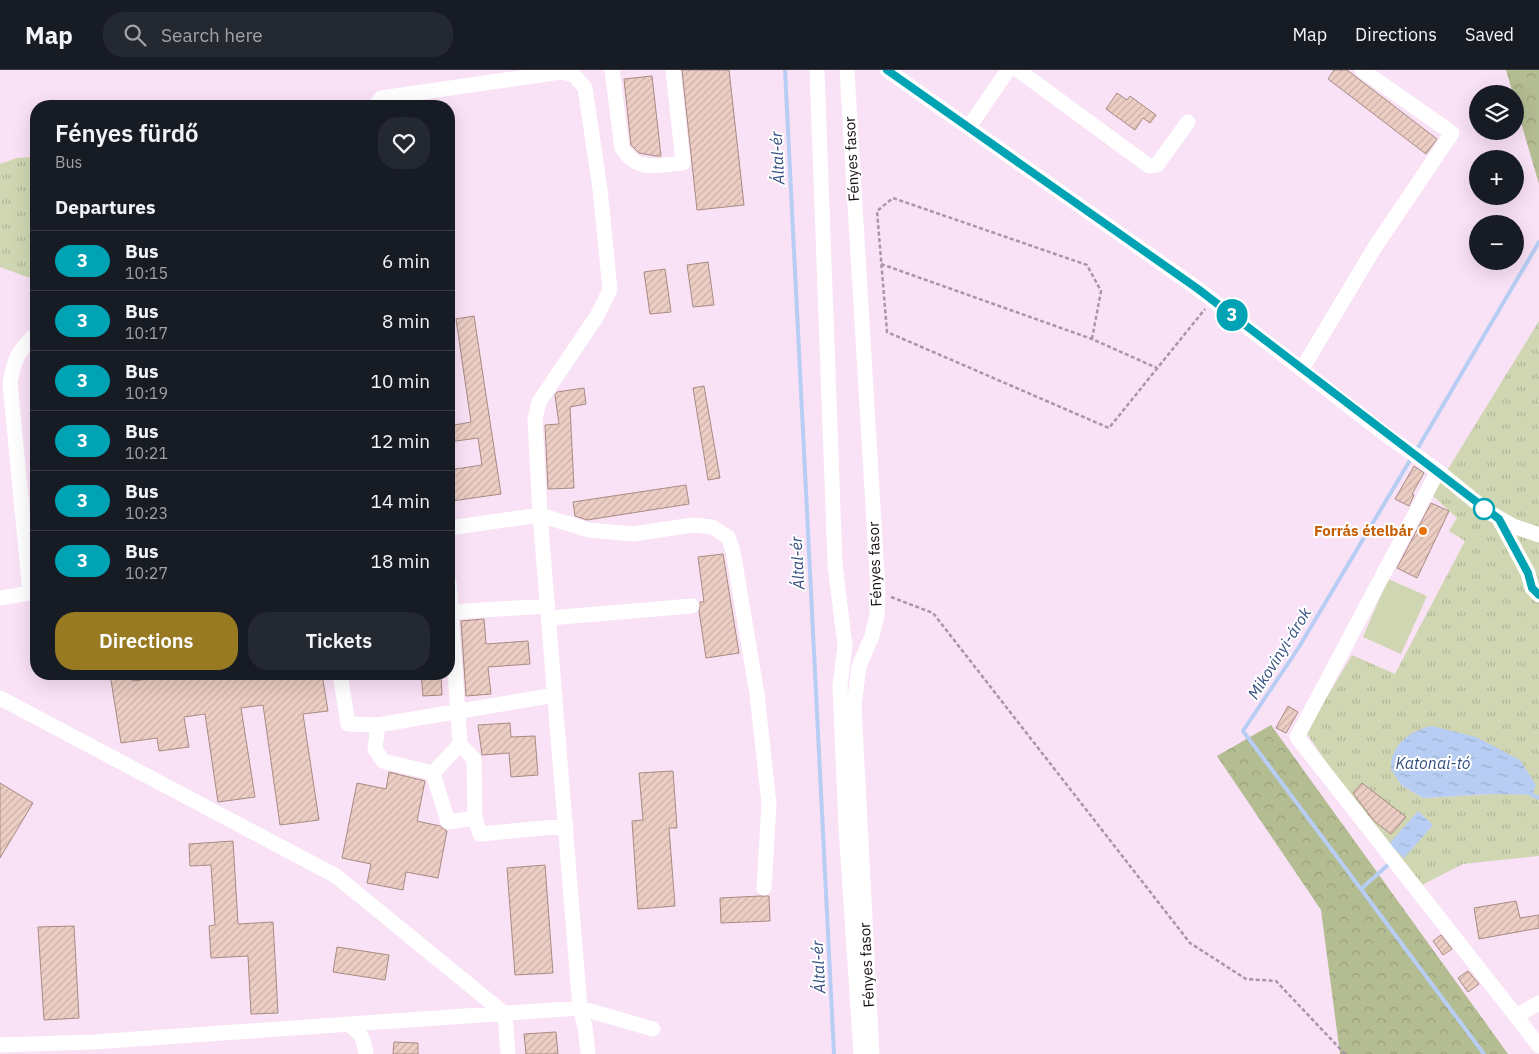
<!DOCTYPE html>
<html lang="en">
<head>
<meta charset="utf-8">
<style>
	:root { --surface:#171b24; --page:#242831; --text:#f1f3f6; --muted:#9ea1a6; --line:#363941; --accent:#987a22 }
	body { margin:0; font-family:"IBM Plex Sans",sans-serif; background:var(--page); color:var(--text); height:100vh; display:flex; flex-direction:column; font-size:19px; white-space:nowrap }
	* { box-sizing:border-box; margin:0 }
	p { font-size:16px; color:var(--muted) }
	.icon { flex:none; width:28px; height:28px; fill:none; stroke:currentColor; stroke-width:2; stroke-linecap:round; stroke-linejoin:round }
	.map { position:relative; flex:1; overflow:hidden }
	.drawer { position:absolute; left:30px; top:30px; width:425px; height:580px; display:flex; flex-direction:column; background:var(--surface); border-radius:20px; box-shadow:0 5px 20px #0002 }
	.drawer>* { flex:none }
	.badge { padding:0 10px; border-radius:16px; font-size:18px; line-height:32px }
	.tools { position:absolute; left:1469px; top:15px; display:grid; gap:10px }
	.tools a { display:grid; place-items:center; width:55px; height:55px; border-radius:50%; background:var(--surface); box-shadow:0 5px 20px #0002; font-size:25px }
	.map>.badge { position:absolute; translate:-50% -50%; box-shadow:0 0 0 2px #fff }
	h2 { padding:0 25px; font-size:19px; line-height:45px }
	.round { display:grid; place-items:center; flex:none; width:52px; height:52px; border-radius:20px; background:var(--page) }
	.summary { display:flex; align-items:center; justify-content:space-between; height:85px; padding:0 25px }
	h1 { font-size:24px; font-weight:600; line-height:38px }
	.button { display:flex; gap:10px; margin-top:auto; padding:10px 25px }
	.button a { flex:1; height:58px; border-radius:20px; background:var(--accent); color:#fff; font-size:20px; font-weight:600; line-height:58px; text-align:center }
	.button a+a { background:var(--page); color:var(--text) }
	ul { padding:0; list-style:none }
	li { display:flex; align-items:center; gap:15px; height:60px; padding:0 25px; border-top:1px solid var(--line) }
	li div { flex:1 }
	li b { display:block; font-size:19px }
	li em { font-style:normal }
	li .badge { min-width:55px; font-weight:700; text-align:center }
	header { display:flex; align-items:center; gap:30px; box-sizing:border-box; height:70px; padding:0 25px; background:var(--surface); border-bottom:1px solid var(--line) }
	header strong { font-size:24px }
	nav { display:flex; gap:28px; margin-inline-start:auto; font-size:18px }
	.search { width:350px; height:45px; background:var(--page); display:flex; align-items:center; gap:12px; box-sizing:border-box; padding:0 18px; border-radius:20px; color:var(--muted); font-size:19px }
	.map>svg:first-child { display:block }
	.grass { fill:url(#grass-tufts); fill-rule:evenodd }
	.forest { fill:url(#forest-crowns) }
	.pitch { fill:#cfd6b1 }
	.water { fill:url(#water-ripples) }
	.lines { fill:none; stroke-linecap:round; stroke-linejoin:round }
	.stream { stroke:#b8cdf3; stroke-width:4 }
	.building { fill:url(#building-hatch); stroke:#a88b82 }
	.path { stroke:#a896a6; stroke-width:2.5; stroke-dasharray:4 2.5; stroke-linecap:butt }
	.minor { stroke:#fff; stroke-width:15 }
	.line-casing { stroke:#fff; stroke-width:11 }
	.line { stroke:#00a3b4; stroke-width:8 }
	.stop-dot { fill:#fff; stroke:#00a3b4; stroke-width:2.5 }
	.food-dot { fill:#e8710a; stroke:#fff; stroke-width:2 }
	.labels { text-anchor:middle; stroke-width:4; stroke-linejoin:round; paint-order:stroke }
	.street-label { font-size:15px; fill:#160e15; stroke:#fff }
	.food-label { font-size:15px; font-weight:bold; fill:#c56008; stroke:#fff; text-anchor:end }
	.water-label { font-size:16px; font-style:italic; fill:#344f80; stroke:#fff }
</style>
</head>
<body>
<header>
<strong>Map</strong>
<div class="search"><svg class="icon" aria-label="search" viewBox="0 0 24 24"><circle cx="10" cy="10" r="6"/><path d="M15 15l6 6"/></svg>Search here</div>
<nav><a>Map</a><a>Directions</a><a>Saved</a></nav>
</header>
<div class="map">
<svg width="1539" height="984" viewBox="0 0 1539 984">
	<defs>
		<pattern id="grass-tufts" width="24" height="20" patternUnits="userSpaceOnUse" patternTransform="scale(1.25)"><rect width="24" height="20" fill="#cfd6b1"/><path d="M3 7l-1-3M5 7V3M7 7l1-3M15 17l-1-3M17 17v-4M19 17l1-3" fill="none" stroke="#b1b697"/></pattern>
		<pattern id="forest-crowns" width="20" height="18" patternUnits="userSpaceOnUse" patternTransform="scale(1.25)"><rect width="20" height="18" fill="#b4bc92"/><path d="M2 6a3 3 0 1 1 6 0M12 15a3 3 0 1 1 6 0" fill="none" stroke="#9aa07d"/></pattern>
		<pattern id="water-ripples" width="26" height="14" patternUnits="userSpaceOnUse" patternTransform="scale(1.25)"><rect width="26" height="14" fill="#b8cdf3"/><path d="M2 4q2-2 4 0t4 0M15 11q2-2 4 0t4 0" fill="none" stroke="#9dafcf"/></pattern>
		<pattern id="building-hatch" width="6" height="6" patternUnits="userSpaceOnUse" patternTransform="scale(1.25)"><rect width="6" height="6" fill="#edcec4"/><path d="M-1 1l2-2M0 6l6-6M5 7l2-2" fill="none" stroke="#cab0a8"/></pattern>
	</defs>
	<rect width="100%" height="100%" fill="#f9e1f6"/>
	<path class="grass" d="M 36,87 L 36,206 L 27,207 L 0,197 L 0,94 L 17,88 Z
		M 1539,251 L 1539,786 L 1463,794 L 1412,820 L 1306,662 L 1352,585 L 1395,604 L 1465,471 L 1449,461 L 1457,448 L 1432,425 ZM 1531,708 L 1536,715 L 1510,723 L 1423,728 L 1401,715 Z"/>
	<path class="forest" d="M 1506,0 L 1539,0 L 1539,114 L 1515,32 L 1515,24 L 1513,24 Z
		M 1271,655 L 1508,984 L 1340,984 L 1321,840 L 1217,686 Z"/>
	<path class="pitch" d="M 1388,509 L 1427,526 L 1401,584 L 1363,567 Z"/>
	<path class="water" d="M 1432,656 L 1476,667 L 1520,690 L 1536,715 L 1532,725 L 1491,724 L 1423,728 L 1401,715 L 1391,699 C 1390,676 1410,660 1432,656 Z
		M 1418,741 L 1433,755 L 1404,788 L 1389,774 Z"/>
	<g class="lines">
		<path class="stream" d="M 785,0 L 834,984
			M 1416,381 L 1539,172
			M 1412,387 L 1299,577 L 1243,661 L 1484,984
			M 1532,725 L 1539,728
			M 1361,819 L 1390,793"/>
	</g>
	<path class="building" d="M 682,0 L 729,0 L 744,135 L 697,140 Z
		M 1334,0 L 1347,0 L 1437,69 L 1426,84 L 1328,9 Z
		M 652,6 L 661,86 L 656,86 L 639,83 L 631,75 L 624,9 Z
		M 1117,23 L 1127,30 L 1130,26 L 1156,45 L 1150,53 L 1143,48 L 1135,60 L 1106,39 Z
		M 708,192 L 714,235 L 693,237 L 687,195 Z
		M 665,199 L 671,242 L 650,244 L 644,202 Z
		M 474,246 L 501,424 L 452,431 L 449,400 L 482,395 L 478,368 L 449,372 L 449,356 L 471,352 L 456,249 Z
		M 704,316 L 720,408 L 708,410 L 693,318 Z
		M 584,318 L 586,334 L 570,337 L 574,418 L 548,419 L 545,355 L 559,354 L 555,325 L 557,322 Z
		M 1414,396 L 1424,403 L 1412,424 L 1414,425 L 1409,436 L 1395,429 Z
		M 686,415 L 689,434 L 587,450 L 575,446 L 573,432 Z
		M 1431,433 L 1449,441 L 1417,508 L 1397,498 Z
		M 723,484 L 739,583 L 706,588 L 699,541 L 700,532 L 704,532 L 698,487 Z
		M 484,549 L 486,574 L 528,571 L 530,594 L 488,597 L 491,624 L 466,626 L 461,551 Z
		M 110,604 L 132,604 L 133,611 L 186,604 L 322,604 L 328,641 L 303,644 L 319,750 L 280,755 L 263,635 L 241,638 L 255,727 L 218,732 L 205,644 L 184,647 L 189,677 L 159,681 L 157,668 L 121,673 Z
		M 421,604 L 441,604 L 442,625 L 423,626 Z
		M 1288,636 L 1298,642 L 1286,663 L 1276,658 Z
		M 510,653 L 511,667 L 535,666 L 538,705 L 511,707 L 509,683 L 482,685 L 478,655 Z
		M 673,701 L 677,758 L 669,758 L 675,836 L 638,839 L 632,751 L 643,750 L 639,703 Z
		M 389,702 L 425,711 L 417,751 L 440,756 L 447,761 L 438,808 L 406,802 L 403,820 L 367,813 L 371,794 L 342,788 L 357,713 L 386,719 Z
		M 0,713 L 33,733 L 0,788 Z
		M 1362,713 L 1406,747 L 1391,764 L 1374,751 L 1353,723 Z
		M 233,771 L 238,854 L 273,852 L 278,943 L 251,944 L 248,886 L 211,888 L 209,856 L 215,855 L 211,795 L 190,796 L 189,774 Z
		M 545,795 L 553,903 L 515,905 L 507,798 Z
		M 760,826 L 769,826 L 770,851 L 721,853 L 720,828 Z
		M 1516,831 L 1520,848 L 1539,845 L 1539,858 L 1479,869 L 1474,838 Z
		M 74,856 L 79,948 L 44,950 L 38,857 Z
		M 1441,865 L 1452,879 L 1443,885 L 1433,871 Z
		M 337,877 L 389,885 L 385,910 L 333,902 Z
		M 1468,901 L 1479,914 L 1468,922 L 1458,908 Z
		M 556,962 L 558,984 L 526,984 L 524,964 Z
		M 394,972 L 418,973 L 418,984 L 393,984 Z"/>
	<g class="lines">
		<path class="path" d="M 881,194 L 1092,269 L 1157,298
			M 1092,269 L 1101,221 L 1087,195 L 893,128 L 877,141 L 887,262 L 1109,358 L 1205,239
			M 891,527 L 933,543 L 1190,873 L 1246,909 L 1276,911 L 1345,984"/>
		<path class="minor" d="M 612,0 L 622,78 C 637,103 658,95 683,93 L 673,0
			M 817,0 L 835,494 L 845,576 L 840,616 L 846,757 L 861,984
			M 847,0 L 878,521 L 877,545 L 872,566 L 859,596 L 854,636 L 872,984
			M 887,0 L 1198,219 L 1385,364 L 1438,401 L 1487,441 L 1513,456 L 1539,465
			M 1018,0 L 1149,96 L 1157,95 L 1188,52
			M 375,36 L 381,28 L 561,2 L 574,5 L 585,18 L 600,119 L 610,220 L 597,246 L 539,332 L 535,349 L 540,445 L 580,938 L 585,957 L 588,984
			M 969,57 L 1008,0
			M 1302,299 L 1375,177 L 1452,63 L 1362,0
			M 1438,401 L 1297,667 L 1516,946 L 1539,933
			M 1499,449 L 1528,503 L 1532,518 L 1539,525
			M 449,458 L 540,445 L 589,460 L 633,464 L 693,455 L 712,457 L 728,467 L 733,481 L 757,624 L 769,734 L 764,818
			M 449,512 L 460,674
			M 30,523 L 10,313 C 14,289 18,281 36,264
			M 0,528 L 36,522
			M 451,542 L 548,536
			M 549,548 L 692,536
			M 340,604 L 348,654 L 378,655 L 375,679 L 383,691 L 433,703
			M 0,628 L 336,806 L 505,944 L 508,984
			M 378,655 L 555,625
			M 460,674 L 474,689 L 475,748 L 448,752 L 433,703 Z
			M 475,748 L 480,764 L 566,756
			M 1516,946 L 1539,976
			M 347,954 C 361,961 364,969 366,984
			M 0,975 L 93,972 L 580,938 L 653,959"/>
	</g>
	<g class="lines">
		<g class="line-casing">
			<path id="line" d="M 887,0 L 1198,219 L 1499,449 L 1528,503 L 1532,518 L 1539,525"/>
		</g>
		<use href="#line" class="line"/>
	</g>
	<circle class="stop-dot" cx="1484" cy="439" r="10"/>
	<circle class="food-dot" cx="1423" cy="461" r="5"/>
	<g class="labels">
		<g class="street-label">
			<text transform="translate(852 89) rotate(-93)" y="5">Fényes fasor</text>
			<text transform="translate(875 494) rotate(-92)" y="5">Fényes fasor</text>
			<text transform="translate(867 895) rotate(-93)" y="5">Fényes fasor</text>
		</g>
		<g class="food-label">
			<text x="1413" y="466">Forrás ételbár</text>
		</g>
		<g class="water-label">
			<text transform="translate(777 88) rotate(-93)" y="6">Által-ér</text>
			<text transform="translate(797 493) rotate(-93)" y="6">Által-ér</text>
			<text transform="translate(1279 583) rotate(-58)" y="6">Mikovinyi-árok</text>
			<text x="1433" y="699">Katonai-tó</text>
			<text transform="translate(818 897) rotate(-93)" y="6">Által-ér</text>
		</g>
	</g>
</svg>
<div class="tools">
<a><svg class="icon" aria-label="layers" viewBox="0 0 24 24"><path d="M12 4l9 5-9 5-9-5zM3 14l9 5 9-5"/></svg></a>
<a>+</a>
<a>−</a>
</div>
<b class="badge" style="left:1232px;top:245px;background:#00a3b4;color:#fff">3</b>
<section class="drawer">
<div class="summary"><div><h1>Fényes fürdő</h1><p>Bus</p></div><a class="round"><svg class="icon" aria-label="heart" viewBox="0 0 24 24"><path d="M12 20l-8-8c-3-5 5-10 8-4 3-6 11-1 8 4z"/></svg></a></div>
<h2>Departures</h2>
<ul>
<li><span class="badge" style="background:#00a3b4;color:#fff">3</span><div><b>Bus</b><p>10:15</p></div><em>6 min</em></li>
<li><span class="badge" style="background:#00a3b4;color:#fff">3</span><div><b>Bus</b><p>10:17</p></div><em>8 min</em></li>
<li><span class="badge" style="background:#00a3b4;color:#fff">3</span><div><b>Bus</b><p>10:19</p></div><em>10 min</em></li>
<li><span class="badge" style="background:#00a3b4;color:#fff">3</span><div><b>Bus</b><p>10:21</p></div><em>12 min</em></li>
<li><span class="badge" style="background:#00a3b4;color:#fff">3</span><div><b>Bus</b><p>10:23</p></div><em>14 min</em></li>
<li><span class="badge" style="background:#00a3b4;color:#fff">3</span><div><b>Bus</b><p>10:27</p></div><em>18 min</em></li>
</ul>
<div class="button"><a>Directions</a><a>Tickets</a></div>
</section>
</div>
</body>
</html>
